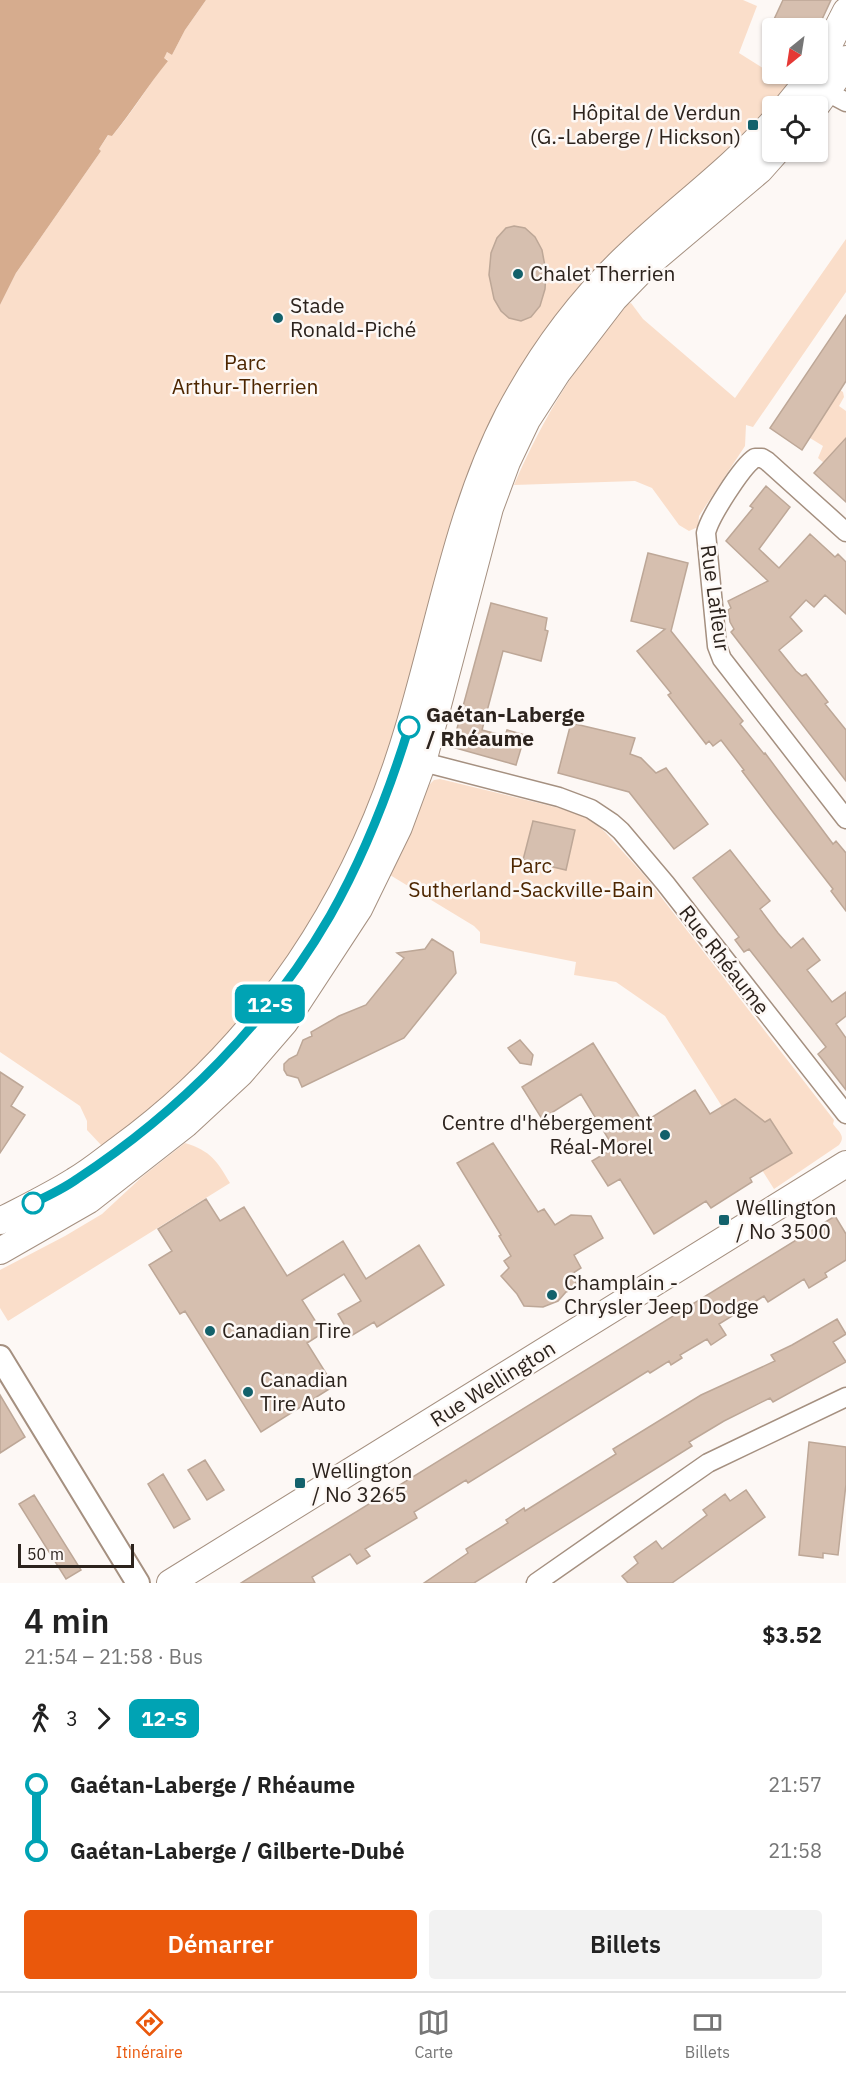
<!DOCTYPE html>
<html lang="fr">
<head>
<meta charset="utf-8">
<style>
	:root { --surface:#fff; --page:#f2f2f2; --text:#222; --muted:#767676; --line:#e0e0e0; --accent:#ea580c }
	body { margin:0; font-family:"IBM Plex Sans",sans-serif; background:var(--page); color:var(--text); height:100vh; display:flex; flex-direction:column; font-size:22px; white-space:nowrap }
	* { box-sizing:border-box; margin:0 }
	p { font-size:20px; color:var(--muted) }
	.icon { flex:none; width:33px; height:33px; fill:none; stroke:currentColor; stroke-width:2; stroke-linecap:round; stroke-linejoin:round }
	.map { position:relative; height:1583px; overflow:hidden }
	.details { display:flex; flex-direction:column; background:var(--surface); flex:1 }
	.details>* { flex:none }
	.badge { padding:0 12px; border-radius:9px; font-size:21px; line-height:39px }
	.needle { width:39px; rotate:210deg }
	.fabs { position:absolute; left:762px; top:18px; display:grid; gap:12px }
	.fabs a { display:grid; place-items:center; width:66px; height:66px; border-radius:6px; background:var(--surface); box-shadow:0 2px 4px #0004; font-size:30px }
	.scale { position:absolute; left:18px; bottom:15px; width:116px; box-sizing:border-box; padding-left:6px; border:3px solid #2c231d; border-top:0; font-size:16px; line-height:21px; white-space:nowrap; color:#2c231d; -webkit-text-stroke:4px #fdf8f5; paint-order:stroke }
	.map>.badge { position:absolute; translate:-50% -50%; box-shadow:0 0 0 3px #fff }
	.legs { display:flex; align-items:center; gap:9px; height:66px; padding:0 24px; font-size:20px }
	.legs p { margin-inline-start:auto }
	.overview { display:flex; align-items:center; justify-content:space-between; height:102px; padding:0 24px }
	h1 { font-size:33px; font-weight:600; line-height:45px }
	.cta { display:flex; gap:12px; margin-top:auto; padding:12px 24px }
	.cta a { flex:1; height:69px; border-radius:6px; background:var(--accent); color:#fff; font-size:24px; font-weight:600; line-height:69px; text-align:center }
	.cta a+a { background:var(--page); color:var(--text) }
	ul { padding:0 24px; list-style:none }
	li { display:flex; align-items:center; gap:21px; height:66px; font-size:22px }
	li i { display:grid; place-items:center; width:9px; height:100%; margin:0 8px; background:currentColor }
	li i::after { content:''; width:15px; height:15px; margin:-8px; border:4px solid; border-radius:50%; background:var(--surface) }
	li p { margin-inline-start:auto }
	li:first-child i { background:linear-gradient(#0000 50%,currentColor 0) }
	li:last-child i { background:linear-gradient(currentColor 50%,#0000 0) }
	.tab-bar { display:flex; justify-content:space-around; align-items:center; height:84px; border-top:2px solid var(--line); background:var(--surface); font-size:16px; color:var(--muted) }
	.tab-bar a { display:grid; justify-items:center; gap:3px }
	.tab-bar .on { color:var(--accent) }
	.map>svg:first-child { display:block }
	.green { fill:#fadeca }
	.water { fill:#d6ac8e }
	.building { fill:#d6bfaf; stroke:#bda797; stroke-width:1.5 }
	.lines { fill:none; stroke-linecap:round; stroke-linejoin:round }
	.minor-casing { stroke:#a59080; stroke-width:21 }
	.tertiary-casing { stroke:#a59080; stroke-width:26 }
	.secondary-casing { stroke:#a59080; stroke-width:28 }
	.minor { stroke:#fff; stroke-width:18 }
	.tertiary { stroke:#fff; stroke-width:22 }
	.secondary { stroke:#fff; stroke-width:26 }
	.line-1-casing { stroke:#fff; stroke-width:14 }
	.line-1 { stroke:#00a3b4; stroke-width:9 }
	.poi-dot { fill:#13616b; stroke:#fdf8f5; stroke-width:2 }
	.stop-1-dot { fill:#fff; stroke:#00a3b4; stroke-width:3 }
	.labels { text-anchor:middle; stroke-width:5; stroke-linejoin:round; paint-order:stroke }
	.poi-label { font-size:21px; fill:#2c231d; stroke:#fdf8f5; text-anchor:start }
	.park-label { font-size:21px; fill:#4d2600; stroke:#fdf8f5 }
	.street-label { font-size:21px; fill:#2c231d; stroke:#fdf8f5 }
	.stop-label { font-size:21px; font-weight:bold; fill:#2c231d; stroke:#fdf8f5; text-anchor:start }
</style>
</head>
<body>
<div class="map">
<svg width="846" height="1583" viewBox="0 0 846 1583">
	<rect width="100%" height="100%" fill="#fdf8f5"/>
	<path class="green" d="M 206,0 L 743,0 L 757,6 L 739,53 L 787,83 L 784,91 L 757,123 L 754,120 L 748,126 L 751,130 L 535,346 L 499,406 L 474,458 L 459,502 L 400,717 L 397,717 L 396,721 L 399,722 C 385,759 375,798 358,833 C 299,961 216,1064 102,1146 L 87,1130 L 87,1121 L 80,1106 L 0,1052 L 0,305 L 16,273 L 101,151 L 99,149 L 109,134 L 112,136 C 133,112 148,85 168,60 L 163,58 L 167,52 L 172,55 L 185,30 Z
		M 846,239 L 846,292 L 753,427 L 746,425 L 745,446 L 699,516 L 698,527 L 689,531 L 679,525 L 652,488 L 635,481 L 514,485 C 543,418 579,358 628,304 L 631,303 L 643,319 L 735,398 Z
		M 840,390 L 843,392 L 844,397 L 839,406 L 846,411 L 846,438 L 824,463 L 818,458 L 823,446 L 810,438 Z
		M 440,779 L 571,811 L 592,821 L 605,832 L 644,875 L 834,1120 L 833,1124 C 839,1132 846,1136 839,1145 L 774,1189 L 665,1016 L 616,982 L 574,975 L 576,962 L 480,943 L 480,932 L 474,926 L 390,875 L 410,832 L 426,788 L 434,780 Z
		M 185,1143 C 211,1151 217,1161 230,1183 L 8,1321 L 0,1308 L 0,1270 L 65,1236 L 102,1214 L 143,1176 Z"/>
	<path class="water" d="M 0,0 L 206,0 L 185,30 L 172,55 L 167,52 L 164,58 L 168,61 C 148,85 132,112 112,136 L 108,135 L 99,149 L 101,151 L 16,273 L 0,305 Z"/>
	<path class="building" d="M 783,0 L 831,0 L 818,28 L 770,28 Z
		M 514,226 L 525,228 L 535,237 L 542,250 L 546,272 L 545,289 L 540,306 L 531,317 L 521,321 L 509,318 L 501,311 L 494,299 L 489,275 L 491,253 L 497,238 L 506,228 Z
		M 846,315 L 846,381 L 802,450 L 770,428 Z
		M 846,438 L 846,502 L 814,473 Z
		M 766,486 L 790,507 L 759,549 L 779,568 L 810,534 L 835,557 L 838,554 L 846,562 L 846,614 L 825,595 L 814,607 L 806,600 L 790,617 L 802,631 L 779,650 L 796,671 L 802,676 L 806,674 L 828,702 L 825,704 L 846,730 L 846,781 L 731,632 L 734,629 L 730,622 L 728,610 L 731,608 L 728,601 L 768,581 L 726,541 L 753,508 L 750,506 Z
		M 648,553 L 688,563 L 671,631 L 743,721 L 740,724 L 764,754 L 765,753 L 833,844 L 836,841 L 846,853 L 846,911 L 831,891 L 833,889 L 773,812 L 742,771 L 744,770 L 721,740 L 713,746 L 709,741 L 706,744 L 668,695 L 671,693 L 637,651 L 665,629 L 631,621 Z
		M 491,603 L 547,618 L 545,630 L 548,631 L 541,661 L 503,651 L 482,730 L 505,736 L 507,730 L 525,735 L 516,765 L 452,747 Z
		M 571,723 L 635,738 L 630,754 L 641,758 L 656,773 L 666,768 L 708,824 L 674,849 L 629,792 L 558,773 Z
		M 533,821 L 575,830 L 566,870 L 523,860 Z
		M 730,850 L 770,901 L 760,909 L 778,933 L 791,948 L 803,938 L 820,960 L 807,970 L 832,1002 L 846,992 L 846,1016 L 836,1024 L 846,1038 L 846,1090 L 818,1054 L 826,1047 L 749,949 L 744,952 L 735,940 L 739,937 L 693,878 Z
		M 432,939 L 453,952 L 456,973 L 404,1038 L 302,1087 L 298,1078 L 287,1075 L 284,1070 L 284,1064 L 289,1059 L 297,1055 L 303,1040 L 312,1036 L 311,1032 L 339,1016 L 366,1005 L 404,958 L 397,953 L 425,949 Z
		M 520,1040 L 533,1055 L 531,1065 L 520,1063 L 508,1048 Z
		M 593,1043 L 643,1123 L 695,1090 L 710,1114 L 735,1099 L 765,1122 L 770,1119 L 792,1153 L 750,1178 L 752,1182 L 711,1208 L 706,1201 L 654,1234 L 620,1179 L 608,1186 L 592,1161 L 614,1148 L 581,1094 L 542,1119 L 522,1087 Z
		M 0,1072 L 23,1087 L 11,1106 L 25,1115 L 0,1153 Z
		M 493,1143 L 538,1212 L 544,1209 L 555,1225 L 571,1215 L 591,1216 L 603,1238 L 574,1255 L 581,1268 L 570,1275 L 579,1287 L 566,1292 L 558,1301 L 543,1307 L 524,1306 L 517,1294 L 501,1276 L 509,1268 L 504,1261 L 511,1256 L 499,1236 L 501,1235 L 457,1163 Z
		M 206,1199 L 220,1221 L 244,1207 L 287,1276 L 343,1241 L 366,1279 L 419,1245 L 444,1285 L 377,1327 L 374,1322 L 351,1336 L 338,1314 L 361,1301 L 344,1274 L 302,1300 L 323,1333 L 307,1343 L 334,1386 L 261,1432 L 185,1311 L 180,1314 L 149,1265 L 172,1251 L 158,1229 Z
		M 835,1216 L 846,1234 L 846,1260 L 825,1273 L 827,1277 L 809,1288 L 804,1279 L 768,1302 L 764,1296 L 719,1324 L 726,1335 L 711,1345 L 707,1339 L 680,1355 L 682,1358 L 671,1365 L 669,1361 L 650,1373 L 648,1371 L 468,1483 L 466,1480 L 414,1512 L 417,1518 L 365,1549 L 370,1556 L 357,1564 L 350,1554 L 312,1577 L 315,1583 L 241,1583 Z
		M 837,1319 L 846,1334 L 833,1342 L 846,1362 L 773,1402 L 770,1398 L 724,1421 L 689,1442 L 692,1446 L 474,1583 L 424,1583 L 468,1553 L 466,1549 L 508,1523 L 506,1520 L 524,1508 L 525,1511 L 616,1454 L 613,1449 L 701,1395 L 775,1361 L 771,1355 L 792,1345 Z
		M 0,1395 L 25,1437 L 0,1453 Z
		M 809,1442 L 846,1447 L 846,1484 L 838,1555 L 823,1553 L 823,1558 L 799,1555 Z
		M 205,1460 L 224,1490 L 207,1500 L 188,1470 Z
		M 163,1474 L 190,1519 L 174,1528 L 148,1484 Z
		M 746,1490 L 765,1517 L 672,1583 L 628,1583 L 622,1576 L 638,1563 L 634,1557 L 656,1541 L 662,1549 L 707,1515 L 703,1510 L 725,1494 L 730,1501 Z
		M 34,1495 L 81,1570 L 66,1579 L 19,1504 Z"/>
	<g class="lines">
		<g class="minor-casing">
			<path id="minor" d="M 816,86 L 846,102
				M 846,532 L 767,461 L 762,458 L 755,458 C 742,466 709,518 706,533 L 717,646 L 722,659 L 846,819
				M 423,762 L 559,797 L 591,809 L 612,823 L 621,831 L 665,883 L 846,1114
				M 536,1583 L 708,1463 L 846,1397"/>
		</g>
		<g class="tertiary-casing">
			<path id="tertiary" d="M 0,1357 L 138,1583"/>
		</g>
		<g class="secondary-casing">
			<path id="secondary" d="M 818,66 L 846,11
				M 787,106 L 813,74
				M 816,106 L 835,80 L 846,59
				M 0,1221 C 25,1208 50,1196 74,1181 C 90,1172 104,1160 119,1149 C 263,1044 359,897 409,726 C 440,623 458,512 508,415 C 539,356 580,300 629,254 C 676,209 729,171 772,123
				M 0,1251 L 89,1200 L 186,1124 L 240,1074 L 285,1022 L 359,909 L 399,827 L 423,762 L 490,508 L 507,462 L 527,420 L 558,372 L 614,299 L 645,267 L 760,170 L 776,152
				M 170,1583 L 846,1164"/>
		</g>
		<use href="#minor" class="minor"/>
		<use href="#tertiary" class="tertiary"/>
		<use href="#secondary" class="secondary"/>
	</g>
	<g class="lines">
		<g class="line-1-casing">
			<path id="line-1" d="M 33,1203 C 48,1196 63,1189 77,1179 C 179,1112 269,1022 330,916 C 364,856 389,792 409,727"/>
		</g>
		<use href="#line-1" class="line-1"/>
	</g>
	<g class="poi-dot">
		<rect x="747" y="119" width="12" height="12" rx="3"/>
		<circle cx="518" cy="274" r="6"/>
		<circle cx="278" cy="318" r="6"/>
		<circle cx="665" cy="1135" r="6"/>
		<rect x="718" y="1214" width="12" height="12" rx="3"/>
		<circle cx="552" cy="1295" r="6"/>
		<circle cx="210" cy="1331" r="6"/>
		<circle cx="248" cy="1392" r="6"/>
		<rect x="294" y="1477" width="12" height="12" rx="3"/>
	</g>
	<g class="stop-1-dot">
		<circle cx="409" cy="727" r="10"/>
		<circle cx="33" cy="1203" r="10"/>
	</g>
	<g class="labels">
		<g class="poi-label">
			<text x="741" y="120" text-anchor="end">Hôpital de Verdun<tspan x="741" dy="24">(G.-Laberge / Hickson)</tspan></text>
			<text x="530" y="281">Chalet Therrien</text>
			<text x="290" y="313">Stade<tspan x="290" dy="24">Ronald-Piché</tspan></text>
			<text x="653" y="1130" text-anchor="end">Centre d'hébergement<tspan x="653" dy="24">Réal-Morel</tspan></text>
			<text x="736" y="1215">Wellington<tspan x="736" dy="24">/ No 3500</tspan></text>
			<text x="564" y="1290">Champlain -<tspan x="564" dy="24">Chrysler Jeep Dodge</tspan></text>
			<text x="222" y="1338">Canadian Tire</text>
			<text x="260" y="1387">Canadian<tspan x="260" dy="24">Tire Auto</tspan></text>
			<text x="312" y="1478">Wellington<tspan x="312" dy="24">/ No 3265</tspan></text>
		</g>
		<g class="park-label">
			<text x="245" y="370">Parc<tspan x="245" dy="24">Arthur-Therrien</tspan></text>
			<text x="531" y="873">Parc<tspan x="531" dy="24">Sutherland-Sackville-Bain</tspan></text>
		</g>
		<g class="street-label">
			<text transform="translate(715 598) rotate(82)" y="7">Rue Lafleur</text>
			<text transform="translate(724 960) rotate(52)" y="7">Rue Rhéaume</text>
			<text transform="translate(493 1384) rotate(-32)" y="7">Rue Wellington</text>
		</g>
		<g class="stop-label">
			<text x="426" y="722">Gaétan-Laberge<tspan x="426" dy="24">/ Rhéaume</tspan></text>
		</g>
	</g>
</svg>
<div class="fabs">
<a><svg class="needle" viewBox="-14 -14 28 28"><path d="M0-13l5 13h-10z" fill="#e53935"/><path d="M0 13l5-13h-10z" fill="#767676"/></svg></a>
<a><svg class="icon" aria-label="locate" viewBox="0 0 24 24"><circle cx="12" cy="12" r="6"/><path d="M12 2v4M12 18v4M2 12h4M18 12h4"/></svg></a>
</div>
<div class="scale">50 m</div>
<b class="badge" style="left:270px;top:1004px;background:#00a3b4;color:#fff">12-S</b>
</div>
<section class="details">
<div class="overview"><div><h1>4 min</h1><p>21:54 – 21:58 · Bus</p></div><b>$3.52</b></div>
<div class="legs"><svg class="icon" aria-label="walk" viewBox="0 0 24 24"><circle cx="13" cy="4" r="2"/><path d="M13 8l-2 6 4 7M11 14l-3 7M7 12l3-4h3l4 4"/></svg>3<svg class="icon" aria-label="forward" viewBox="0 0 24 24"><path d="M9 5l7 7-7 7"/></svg><b class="badge" style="background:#00a3b4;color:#fff">12-S</b></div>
<ul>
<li><i style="color:#00a3b4"></i><b>Gaétan-Laberge / Rhéaume</b><p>21:57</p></li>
<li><i style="color:#00a3b4"></i><b>Gaétan-Laberge / Gilberte-Dubé</b><p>21:58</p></li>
</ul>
<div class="cta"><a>Démarrer</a><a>Billets</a></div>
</section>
<nav class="tab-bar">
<a class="on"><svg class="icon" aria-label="directions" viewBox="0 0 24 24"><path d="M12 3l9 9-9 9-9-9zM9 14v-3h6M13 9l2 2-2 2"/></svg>Itinéraire</a>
<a><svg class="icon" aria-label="map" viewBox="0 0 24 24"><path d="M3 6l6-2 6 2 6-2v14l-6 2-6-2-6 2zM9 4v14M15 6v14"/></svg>Carte</a>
<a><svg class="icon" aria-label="tickets" viewBox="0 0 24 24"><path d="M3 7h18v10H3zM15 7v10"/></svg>Billets</a>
</nav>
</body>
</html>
